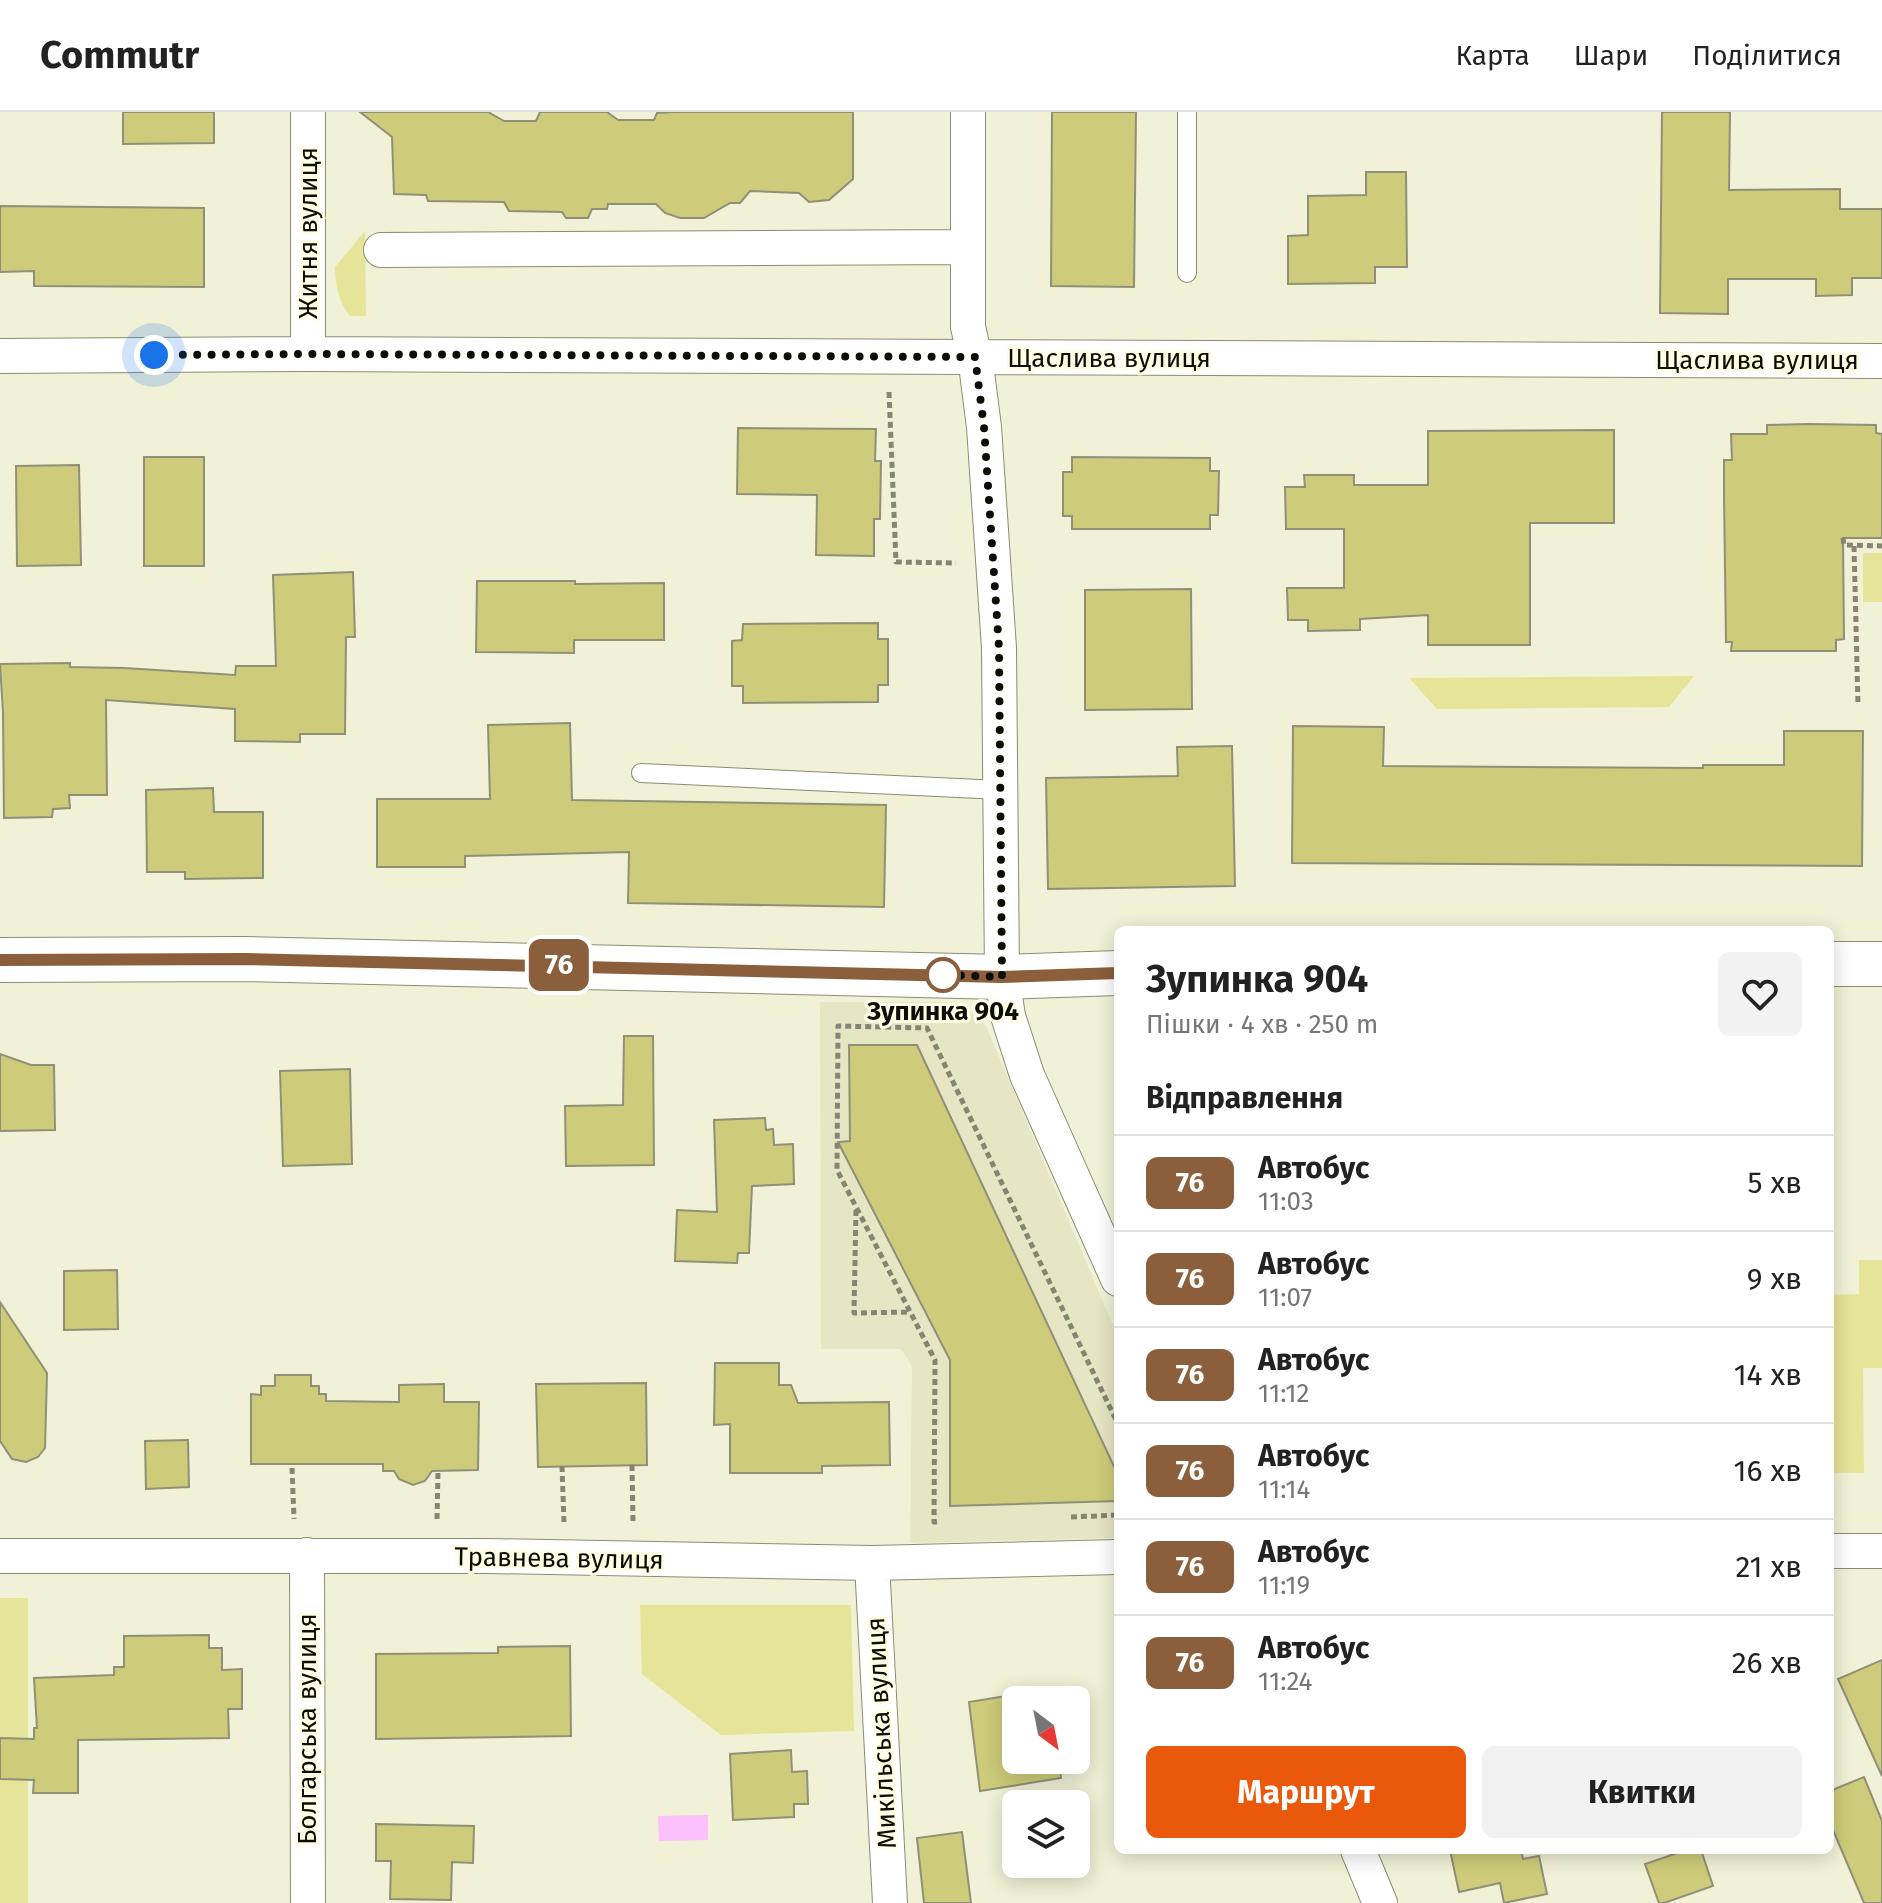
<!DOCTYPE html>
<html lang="uk">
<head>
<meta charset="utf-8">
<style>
	:root { --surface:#fff; --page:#f2f2f2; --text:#222; --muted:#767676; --line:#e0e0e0; --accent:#ea580c }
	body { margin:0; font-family:"Fira Sans",sans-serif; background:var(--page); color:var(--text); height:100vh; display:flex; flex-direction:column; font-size:30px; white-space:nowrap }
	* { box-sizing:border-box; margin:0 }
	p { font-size:26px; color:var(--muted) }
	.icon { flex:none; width:44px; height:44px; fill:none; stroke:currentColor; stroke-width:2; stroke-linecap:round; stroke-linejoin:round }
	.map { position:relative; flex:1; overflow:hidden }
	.details { position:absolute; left:1114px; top:814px; width:720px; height:928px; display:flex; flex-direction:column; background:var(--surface); border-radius:12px; box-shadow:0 4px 20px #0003 }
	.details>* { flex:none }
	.badge { padding:0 16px; border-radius:12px; font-size:28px; line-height:52px }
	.needle { width:52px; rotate:148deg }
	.tools { position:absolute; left:1002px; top:1574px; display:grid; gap:16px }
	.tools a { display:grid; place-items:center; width:88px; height:88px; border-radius:12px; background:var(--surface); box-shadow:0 4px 20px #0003; font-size:40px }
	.you { position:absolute; width:40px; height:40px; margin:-20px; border:6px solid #fff; border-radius:50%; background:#1a73e8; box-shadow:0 0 0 12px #1a73e833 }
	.map>.badge { position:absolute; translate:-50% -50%; box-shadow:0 0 0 4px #fff }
	h2 { padding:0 32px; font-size:30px; line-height:72px }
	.round { display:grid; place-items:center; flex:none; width:84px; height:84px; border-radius:12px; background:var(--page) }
	.overview { display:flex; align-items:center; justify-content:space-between; height:136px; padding:0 32px }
	h1 { font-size:38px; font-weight:700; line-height:60px }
	.cta { display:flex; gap:16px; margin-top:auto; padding:16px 32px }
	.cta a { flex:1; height:92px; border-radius:12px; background:var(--accent); color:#fff; font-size:32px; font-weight:700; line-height:92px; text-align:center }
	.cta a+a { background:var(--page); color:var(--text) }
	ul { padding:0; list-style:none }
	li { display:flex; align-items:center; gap:24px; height:96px; padding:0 32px; border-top:2px solid var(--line) }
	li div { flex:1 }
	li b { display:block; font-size:30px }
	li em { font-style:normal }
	li .badge { min-width:88px; font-weight:700; text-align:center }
	header { display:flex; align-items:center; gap:48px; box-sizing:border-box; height:112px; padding:0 40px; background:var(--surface); border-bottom:2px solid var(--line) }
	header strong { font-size:38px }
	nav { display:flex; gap:44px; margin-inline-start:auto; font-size:28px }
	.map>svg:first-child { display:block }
	.built { fill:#e6e6c5 }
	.green { fill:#e6e498 }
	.water { fill:#fcc0fd }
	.building { fill:#cecc7a; stroke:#909078; stroke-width:2 }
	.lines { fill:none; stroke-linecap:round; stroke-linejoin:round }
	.lane-casing { stroke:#8c8c74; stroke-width:20 }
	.street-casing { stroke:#8c8c74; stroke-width:36 }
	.secondary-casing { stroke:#8c8c74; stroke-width:46 }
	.path { stroke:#868574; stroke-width:5; stroke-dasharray:6 4; stroke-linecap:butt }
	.lane { stroke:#fff; stroke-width:18 }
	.street { stroke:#fff; stroke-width:34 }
	.secondary { stroke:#fff; stroke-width:44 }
	.line-casing { stroke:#fff; stroke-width:18 }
	.line { stroke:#8b5e3c; stroke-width:12 }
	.walk { stroke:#0d0c05; stroke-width:8; stroke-dasharray:0 14.4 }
	.stop-dot { fill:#fff; stroke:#8b5e3c; stroke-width:4 }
	.labels { text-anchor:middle; stroke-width:6; stroke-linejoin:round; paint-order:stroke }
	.street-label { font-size:26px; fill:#0d0c05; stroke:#fefee4 }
	.stop-label { font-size:26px; font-weight:bold; fill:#0d0c05; stroke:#fefee4 }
</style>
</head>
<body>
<header>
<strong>Commutr</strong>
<nav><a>Карта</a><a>Шари</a><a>Поділитися</a></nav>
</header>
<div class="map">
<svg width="1882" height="1791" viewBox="0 0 1882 1791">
	<rect width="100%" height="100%" fill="#f1f1d7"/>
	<path class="built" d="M 820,890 L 945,890 L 967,897 L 986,914 L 1118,1225 L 1118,1426 L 910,1431 L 912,1256 L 908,1247 L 901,1237 L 821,1237 Z"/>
	<path class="green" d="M 365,119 L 366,204 L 350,204 C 338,188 336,175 335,155 Z
		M 1863,441 L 1882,441 L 1882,490 L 1863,490 Z
		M 1694,564 L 1669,595 L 1437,597 L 1409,566 Z
		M 1859,1148 L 1882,1148 L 1882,1256 L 1863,1256 L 1864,1361 L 1830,1361 L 1830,1183 L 1859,1182 Z
		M 0,1486 L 28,1486 L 28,1791 L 0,1791 Z
		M 640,1493 L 851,1493 L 854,1619 L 721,1623 L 642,1562 Z"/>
	<path class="water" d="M 708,1703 L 708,1728 L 659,1729 L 658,1704 Z"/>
	<path class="building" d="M 123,0 L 214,0 L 214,31 L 123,32 Z
		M 360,0 L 488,0 L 504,9 L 536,9 L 540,0 L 607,0 L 618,8 L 654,8 L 657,1 L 673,0 L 853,0 L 853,67 L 829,88 L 809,90 L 799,81 L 750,79 L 740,91 L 730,91 L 704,106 L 680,106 L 665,101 L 656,92 L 608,92 L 607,97 L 592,97 L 588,106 L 566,106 L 562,100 L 509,99 L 504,90 L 428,89 L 426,83 L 394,82 L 392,25 Z
		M 1052,0 L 1136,0 L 1134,175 L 1051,174 Z
		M 1662,0 L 1730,0 L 1729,78 L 1840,77 L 1840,97 L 1882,97 L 1882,166 L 1852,166 L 1852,183 L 1816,184 L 1816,167 L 1728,167 L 1728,202 L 1660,201 Z
		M 1366,60 L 1406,60 L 1407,155 L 1375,155 L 1375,171 L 1288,172 L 1288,124 L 1308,123 L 1308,84 L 1366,83 Z
		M 0,94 L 204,96 L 204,175 L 34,174 L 34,159 L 0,160 Z
		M 1808,312 L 1876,313 L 1876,321 L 1882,322 L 1882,426 L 1843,426 L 1844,527 L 1836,528 L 1836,539 L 1731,539 L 1732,530 L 1726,530 L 1724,382 L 1724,348 L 1732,348 L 1731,322 L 1767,322 L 1767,313 Z
		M 738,316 L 876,317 L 875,349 L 881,349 L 880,407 L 874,407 L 874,444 L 816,443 L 817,383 L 737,382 Z
		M 1614,318 L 1614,411 L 1530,411 L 1530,533 L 1428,533 L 1428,503 L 1360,507 L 1360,518 L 1308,519 L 1308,508 L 1288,508 L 1287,476 L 1344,476 L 1344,417 L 1286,417 L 1285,375 L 1305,375 L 1304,363 L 1354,363 L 1354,373 L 1428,373 L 1428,319 Z
		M 144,345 L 204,345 L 204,454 L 144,454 Z
		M 1072,345 L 1210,346 L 1210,359 L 1219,359 L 1218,403 L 1210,403 L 1210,417 L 1072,417 L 1072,404 L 1063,404 L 1063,360 L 1072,360 Z
		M 79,353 L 81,453 L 17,454 L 16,354 Z
		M 353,460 L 355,525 L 346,525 L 345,622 L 300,622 L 300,630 L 235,629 L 235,597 L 106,588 L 107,683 L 69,683 L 70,696 L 53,697 L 52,705 L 4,706 L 3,601 L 0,552 L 70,551 L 70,555 L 124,556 L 235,563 L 236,554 L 276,554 L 273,463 Z
		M 477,469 L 575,469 L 575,472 L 664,471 L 664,528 L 574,528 L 574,541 L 476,540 Z
		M 1191,477 L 1192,597 L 1085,598 L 1085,478 Z
		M 878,511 L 878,527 L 888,527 L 888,573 L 878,573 L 878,590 L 743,591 L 743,574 L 732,574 L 732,529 L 742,528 L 743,512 Z
		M 570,611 L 572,688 L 886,693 L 884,795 L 628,791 L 629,740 L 465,744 L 465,755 L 377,755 L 377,687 L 490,687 L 488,613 Z
		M 1293,614 L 1384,615 L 1383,654 L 1703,656 L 1703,653 L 1784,653 L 1784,619 L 1863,619 L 1862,754 L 1292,751 Z
		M 1232,634 L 1235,774 L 1048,777 L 1046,666 L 1178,664 L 1177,635 Z
		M 213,676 L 214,700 L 263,700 L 263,766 L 185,767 L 185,760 L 147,760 L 146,678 Z
		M 624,924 L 653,924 L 654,1053 L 566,1054 L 565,994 L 623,993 Z
		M 849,933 L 917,933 L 1118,1363 L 1118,1389 L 950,1394 L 950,1248 L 838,1030 L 850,1029 Z
		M 0,942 L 31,953 L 54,953 L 55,1018 L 0,1019 Z
		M 350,957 L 352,1052 L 283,1054 L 280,959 Z
		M 765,1006 L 766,1018 L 773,1017 L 774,1033 L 793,1032 L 794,1072 L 752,1074 L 749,1141 L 738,1141 L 737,1151 L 675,1149 L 677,1098 L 717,1100 L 714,1008 Z
		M 117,1158 L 118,1217 L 64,1218 L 64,1159 Z
		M 0,1190 L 47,1261 L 45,1336 L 38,1345 L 26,1350 L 12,1347 L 0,1329 Z
		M 715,1251 L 779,1251 L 779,1273 L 791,1273 L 798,1291 L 889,1290 L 890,1353 L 822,1354 L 822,1361 L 730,1361 L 730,1312 L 714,1313 Z
		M 275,1263 L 311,1263 L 311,1274 L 319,1274 L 319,1282 L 326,1282 L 326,1289 L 399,1290 L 399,1273 L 444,1272 L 444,1290 L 479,1290 L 478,1358 L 432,1359 L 425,1369 L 413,1373 L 399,1367 L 394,1359 L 383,1359 L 383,1352 L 251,1352 L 251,1282 L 261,1283 L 261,1274 L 275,1274 Z
		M 646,1271 L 647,1353 L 538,1355 L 536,1272 Z
		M 188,1328 L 189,1375 L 146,1377 L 145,1329 Z
		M 209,1523 L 209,1536 L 222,1536 L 222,1558 L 242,1557 L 242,1597 L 228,1597 L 229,1626 L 78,1628 L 78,1681 L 33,1681 L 34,1668 L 0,1667 L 0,1626 L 34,1627 L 34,1616 L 37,1616 L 34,1566 L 114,1563 L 114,1555 L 124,1555 L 124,1524 Z
		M 570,1534 L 571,1624 L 376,1627 L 376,1542 L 498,1541 L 498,1535 Z
		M 1882,1548 L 1882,1664 L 1838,1567 Z
		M 1049,1577 L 1051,1588 L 1016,1588 L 1016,1648 L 1059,1648 L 1061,1666 L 980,1679 L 969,1590 Z
		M 791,1638 L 792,1660 L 807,1659 L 808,1692 L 794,1692 L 794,1705 L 733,1708 L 730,1642 Z
		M 1864,1665 L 1882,1709 L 1882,1791 L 1864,1791 L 1830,1711 L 1830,1679 Z
		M 376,1712 L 474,1714 L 473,1751 L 452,1750 L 451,1788 L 390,1787 L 391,1749 L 376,1749 Z
		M 962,1720 L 971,1791 L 924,1791 L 917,1726 Z
		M 1450,1738 L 1521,1738 L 1523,1747 L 1539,1744 L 1547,1782 L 1504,1791 L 1500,1771 L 1459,1780 Z
		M 1686,1738 L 1701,1738 L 1713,1774 L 1664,1791 L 1659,1791 L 1645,1752 Z"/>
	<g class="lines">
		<g class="lane-casing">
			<path id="lane" d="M 1187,0 L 1187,161
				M 641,661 L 1001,678"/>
		</g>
		<g class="street-casing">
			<path id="street" d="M 968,0 L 968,215 L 975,245 L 984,315 L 999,536 L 1002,865 L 1008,904 L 1027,963 L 1118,1167
				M 381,138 L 968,135
				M 308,242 L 308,0
				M 0,244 L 308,242 L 1882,249
				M 1830,1439 L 1882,1439
				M 307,1443 L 308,1791
				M 0,1444 L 488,1444 L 872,1451 L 1118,1445
				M 872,1451 L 890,1791
				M 1358,1738 L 1380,1791"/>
		</g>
		<g class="secondary-casing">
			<path id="secondary" d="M 0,848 L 245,847 L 1002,865 L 1118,861
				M 1830,852 L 1882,852"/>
		</g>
		<path class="path" d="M 889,280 L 896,450 L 956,451
			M 1843,426 L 1844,433 L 1882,434
			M 1854,434 L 1858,593
			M 856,1098 L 854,1201 L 910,1200
			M 632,1353 L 633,1410
			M 562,1354 L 564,1411
			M 292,1356 L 294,1407
			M 1071,1405 L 1118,1403
			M 437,1407 L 438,1359
			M 937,1410 L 934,1410 L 935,1248 L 837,1058 L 838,914 L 927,916 L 1118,1312"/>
		<use href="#lane" class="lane"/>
		<use href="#street" class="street"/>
		<use href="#secondary" class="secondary"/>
	</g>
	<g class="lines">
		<g class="line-casing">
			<path id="line" d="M 0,848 L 245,847 L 1002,865 L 1118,861"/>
		</g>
		<use href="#line" class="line"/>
		<path class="walk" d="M 154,243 L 308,242 L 975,245 L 984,315 L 999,536 L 1002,865 L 943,863"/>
	</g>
	<circle class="stop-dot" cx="943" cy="863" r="16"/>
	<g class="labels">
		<g class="street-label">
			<text transform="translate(308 121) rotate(-90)" y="9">Житня вулиця</text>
			<text x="1109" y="255">Щаслива вулиця</text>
			<text x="1757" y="257">Щаслива вулиця</text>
			<text transform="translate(559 1446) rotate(1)" y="9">Травнева вулиця</text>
			<text transform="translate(307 1617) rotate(-90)" y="9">Болгарська вулиця</text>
			<text transform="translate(881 1621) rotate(-93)" y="9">Микільська вулиця</text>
		</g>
		<g class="stop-label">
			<text x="943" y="908">Зупинка 904</text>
		</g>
	</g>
</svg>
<div class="tools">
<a><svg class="needle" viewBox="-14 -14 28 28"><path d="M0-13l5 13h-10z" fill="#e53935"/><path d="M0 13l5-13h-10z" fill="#767676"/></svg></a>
<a><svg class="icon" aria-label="layers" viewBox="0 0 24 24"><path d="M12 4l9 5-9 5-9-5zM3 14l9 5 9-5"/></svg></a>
</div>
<div class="you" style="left:154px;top:243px"></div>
<b class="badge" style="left:559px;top:853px;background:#8b5e3c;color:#fff">76</b>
<section class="details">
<div class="overview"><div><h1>Зупинка 904</h1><p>Пішки · 4 хв · 250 m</p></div><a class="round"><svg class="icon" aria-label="heart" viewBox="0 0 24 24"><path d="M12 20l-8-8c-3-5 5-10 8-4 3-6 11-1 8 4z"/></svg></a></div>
<h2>Відправлення</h2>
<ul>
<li><span class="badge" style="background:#8b5e3c;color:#fff">76</span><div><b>Автобус</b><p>11:03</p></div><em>5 хв</em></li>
<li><span class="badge" style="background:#8b5e3c;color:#fff">76</span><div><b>Автобус</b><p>11:07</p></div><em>9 хв</em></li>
<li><span class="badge" style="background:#8b5e3c;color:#fff">76</span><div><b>Автобус</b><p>11:12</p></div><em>14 хв</em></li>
<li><span class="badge" style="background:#8b5e3c;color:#fff">76</span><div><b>Автобус</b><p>11:14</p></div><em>16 хв</em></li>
<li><span class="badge" style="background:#8b5e3c;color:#fff">76</span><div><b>Автобус</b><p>11:19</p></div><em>21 хв</em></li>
<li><span class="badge" style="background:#8b5e3c;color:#fff">76</span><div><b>Автобус</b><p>11:24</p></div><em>26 хв</em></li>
</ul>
<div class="cta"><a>Маршрут</a><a>Квитки</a></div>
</section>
</div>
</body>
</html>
